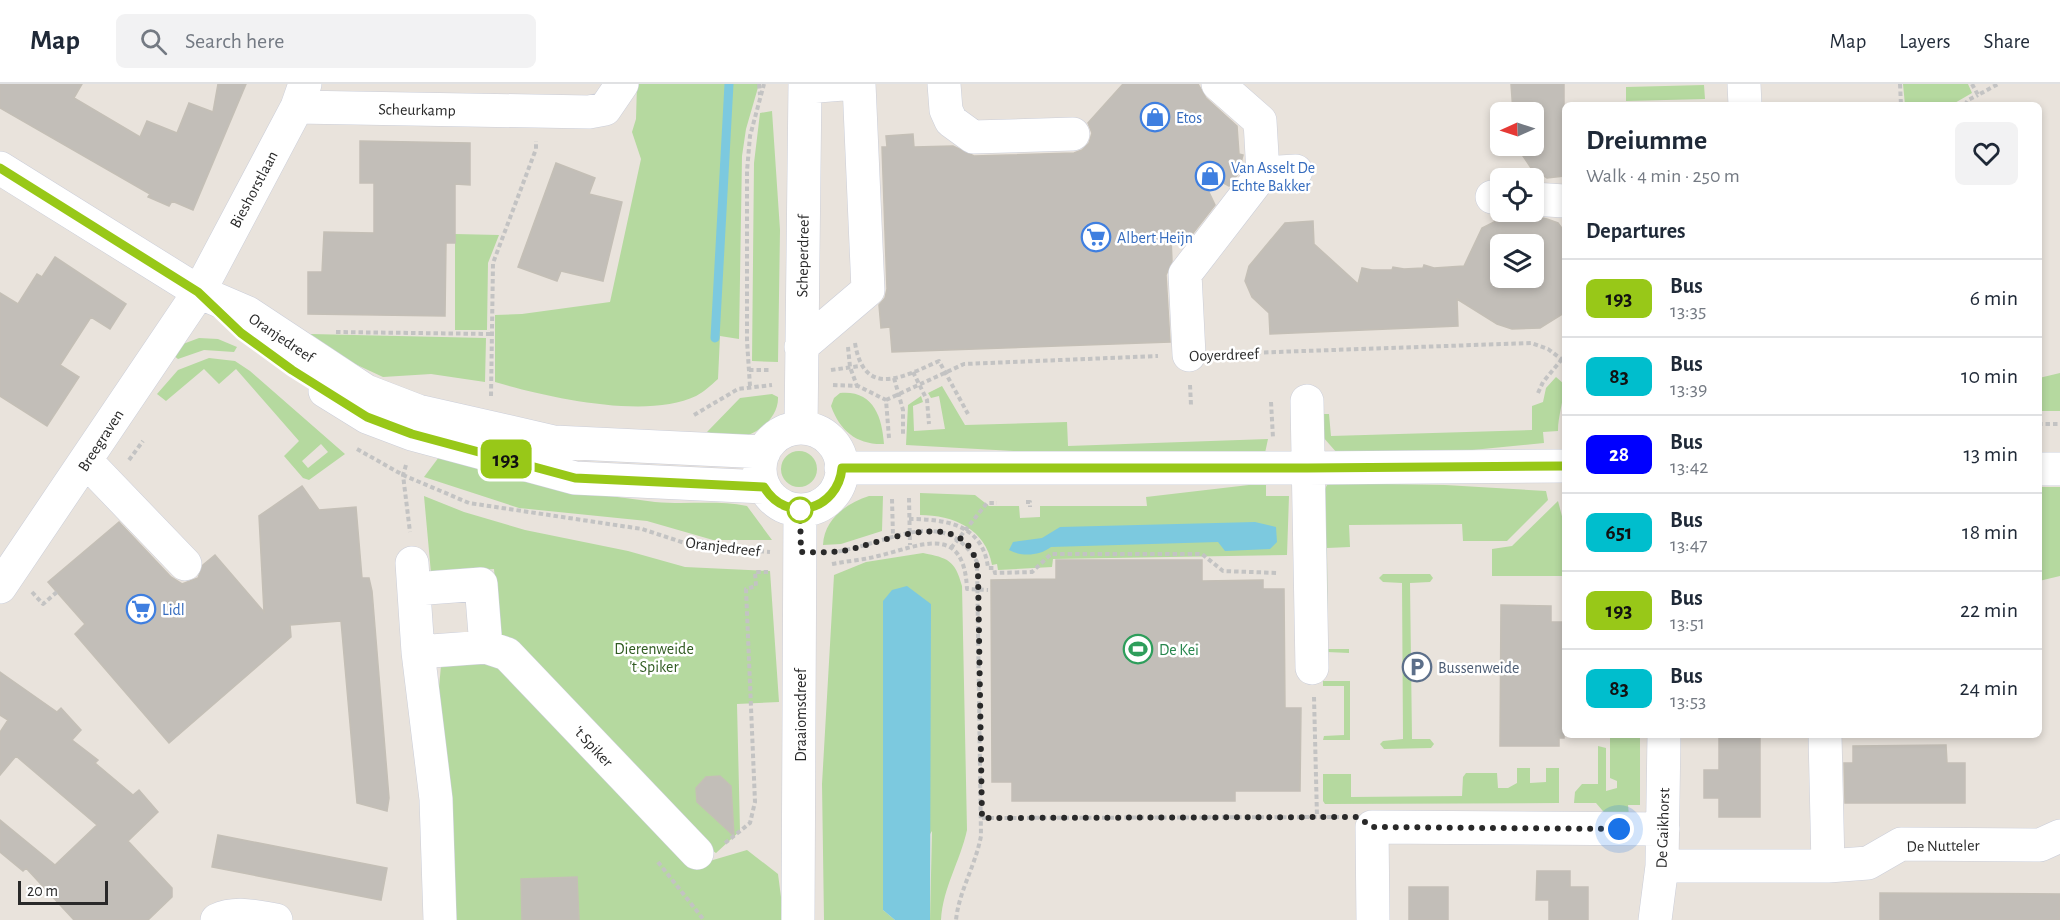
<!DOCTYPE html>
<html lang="en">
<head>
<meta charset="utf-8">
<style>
	:root { --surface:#fff; --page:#f2f2f3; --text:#1f2937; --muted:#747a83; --line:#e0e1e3 }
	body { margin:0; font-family:"Alegreya Sans",sans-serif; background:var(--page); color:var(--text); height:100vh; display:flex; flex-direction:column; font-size:22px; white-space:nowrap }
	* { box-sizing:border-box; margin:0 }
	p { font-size:20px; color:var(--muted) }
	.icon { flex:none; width:33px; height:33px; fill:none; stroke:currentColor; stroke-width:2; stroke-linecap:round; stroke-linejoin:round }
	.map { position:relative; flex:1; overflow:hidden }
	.panel { position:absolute; left:1562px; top:18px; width:480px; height:636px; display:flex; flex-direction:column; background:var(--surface); border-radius:9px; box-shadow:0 3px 9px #0003 }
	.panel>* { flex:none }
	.badge { padding:0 12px; border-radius:9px; font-size:21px; line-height:39px }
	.needle { width:39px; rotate:267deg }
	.controls { position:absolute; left:1490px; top:18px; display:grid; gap:12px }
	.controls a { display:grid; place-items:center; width:54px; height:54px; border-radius:9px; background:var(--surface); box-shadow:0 3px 9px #0003; font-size:30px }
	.scale { position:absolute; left:18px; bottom:15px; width:90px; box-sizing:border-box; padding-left:6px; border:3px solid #292929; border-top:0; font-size:16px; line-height:21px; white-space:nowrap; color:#292929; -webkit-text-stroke:4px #fff; paint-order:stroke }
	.you { position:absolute; width:30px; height:30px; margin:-15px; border:4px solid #fff; border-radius:50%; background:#1a73e8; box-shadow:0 0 0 9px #1a73e833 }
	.map>.badge { position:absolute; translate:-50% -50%; box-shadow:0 0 0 3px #fff }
	h2 { padding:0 24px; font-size:22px; line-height:54px }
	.round { display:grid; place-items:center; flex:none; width:63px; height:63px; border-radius:9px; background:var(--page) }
	.headline { display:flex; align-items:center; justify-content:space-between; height:102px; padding:0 24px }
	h1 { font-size:28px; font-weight:700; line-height:45px }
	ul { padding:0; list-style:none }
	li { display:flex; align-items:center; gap:18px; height:78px; padding:0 24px; border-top:2px solid var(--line) }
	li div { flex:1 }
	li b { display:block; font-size:22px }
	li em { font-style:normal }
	li .badge { min-width:66px; font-weight:700; text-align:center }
	header { display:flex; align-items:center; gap:36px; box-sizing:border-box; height:84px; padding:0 30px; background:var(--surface); border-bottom:2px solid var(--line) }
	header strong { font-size:28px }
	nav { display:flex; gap:33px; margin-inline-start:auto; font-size:21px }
	.search { width:420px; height:54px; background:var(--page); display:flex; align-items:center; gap:15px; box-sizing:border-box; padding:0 21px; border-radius:9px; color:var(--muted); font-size:22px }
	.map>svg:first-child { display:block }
	.green { fill:#b5d99f; fill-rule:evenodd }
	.water { fill:#7cc9df }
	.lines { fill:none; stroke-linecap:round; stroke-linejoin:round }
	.stream { stroke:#7cc9df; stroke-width:9 }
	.building { fill:#c2beb8; stroke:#c4bfb6; stroke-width:1.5; fill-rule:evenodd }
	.minor-casing { stroke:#cbced9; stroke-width:34 }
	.path { stroke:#c3c3c3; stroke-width:4; stroke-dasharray:4.5 3; stroke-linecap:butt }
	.minor { stroke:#fff; stroke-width:33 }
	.line-casing { stroke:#fff; stroke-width:14 }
	.line { stroke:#98c818; stroke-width:9 }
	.walk { stroke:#292929; stroke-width:6; stroke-dasharray:0 10.8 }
	.stop-dot { fill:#fff; stroke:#98c818; stroke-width:3 }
	.labels { text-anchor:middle; stroke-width:5; stroke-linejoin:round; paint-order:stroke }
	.street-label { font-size:16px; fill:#292929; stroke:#fff }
	.shop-label { font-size:16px; fill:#366cbe; stroke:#fff; text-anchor:start }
	.park-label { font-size:16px; fill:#315c22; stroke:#fff }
	.leisure-label { font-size:16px; fill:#27864d; stroke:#fff; text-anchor:start }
	.service-label { font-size:16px; fill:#4e5e75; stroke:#fff; text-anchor:start }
</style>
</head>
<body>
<header>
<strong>Map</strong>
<div class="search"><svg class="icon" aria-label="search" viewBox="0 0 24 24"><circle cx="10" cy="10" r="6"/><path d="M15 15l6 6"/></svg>Search here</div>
<nav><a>Map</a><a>Layers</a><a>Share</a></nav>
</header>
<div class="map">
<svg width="2060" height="836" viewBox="0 0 2060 836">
	<rect width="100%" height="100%" fill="#e9e3dc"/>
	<path class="green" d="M 637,0 L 759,0 L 746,45 L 742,72 L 739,255 L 720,252 L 718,295 C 711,301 704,308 696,312 C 647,336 546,313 495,298 L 495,231 L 522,230 L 610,218 L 641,75 L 632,48 L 636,35 Z
		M 1903,0 L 1968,0 L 1972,9 L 1953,20 L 1905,21 Z
		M 1704,1 L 1705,15 L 1626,17 L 1626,3 Z
		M 772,27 L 780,146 L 778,278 L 752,277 L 754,79 L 760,29 Z
		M 455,150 L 499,151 L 488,179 L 487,246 L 455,246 Z
		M 310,250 L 486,254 L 485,298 L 431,290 L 383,293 L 355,280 Z
		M 199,254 L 218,255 L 237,263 L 234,268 L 204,266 L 178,275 L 173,271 L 183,260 Z
		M 209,274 L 235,277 L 250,287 L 345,370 L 309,396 L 303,394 L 284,372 L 299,357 L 236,285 L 219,300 L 204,285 L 166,317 L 157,310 L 178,286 ZM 321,360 L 328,368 L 308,384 L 302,377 Z
		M 2060,289 L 2060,327 L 2039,327 L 2039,294 Z
		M 1556,293 L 1564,300 C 1564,317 1558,331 1558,347 L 1543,348 L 1544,359 L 1452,368 L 1337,369 L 1323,353 L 1323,330 L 1329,330 L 1331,352 L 1532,346 L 1532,322 L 1543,318 L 1546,304 Z
		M 942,302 L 965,341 L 1067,338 L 1068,362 L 1268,355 L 1265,369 L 1029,368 L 906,361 L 908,321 L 921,312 L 923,318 L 913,322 L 914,347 L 945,345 L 939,312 L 931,314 L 928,309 Z
		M 840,309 C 873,306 882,332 884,360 C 857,361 840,347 831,322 L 834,314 Z
		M 772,310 L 778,313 C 779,337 751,355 729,355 C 722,354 714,350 707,348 L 740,314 Z
		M781 385a18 18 0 1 1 36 0a18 18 0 1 1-36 0Z
		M 439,373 C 510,391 581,410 655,418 C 686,421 716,416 747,422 L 772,456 L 713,456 L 647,437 L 519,424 L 424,393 Z
		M 1266,399 L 1266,412 L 1289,412 L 1287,471 L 1053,475 L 1052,483 L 998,486 L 997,480 L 992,481 C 986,445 953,431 920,431 L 920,409 L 975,411 L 989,422 L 1019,422 L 1020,434 L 1040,433 L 1040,422 L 1147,422 L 1146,413 Z
		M 1328,399 L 1445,401 L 1546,407 L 1548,416 L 1507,457 L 1463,457 L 1462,440 L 1349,441 L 1350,463 L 1327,464 L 1328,565 L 1349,565 L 1349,569 L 1327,568 L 1323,409 Z
		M 2038,403 L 2060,403 L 2060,492 L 2039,497 Z
		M 424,412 L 464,428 L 525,446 L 628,467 L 685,483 L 770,487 L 779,618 L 737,620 L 740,747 L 716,769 L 689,750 L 500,557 L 494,485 L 431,489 Z
		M 869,412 L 883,412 L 882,447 L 841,460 L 823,461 C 824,435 847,419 869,412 Z
		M 1558,417 L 1564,440 L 1564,492 L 1492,492 L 1492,465 L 1512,462 Z
		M 923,469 C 948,474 955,476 962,502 L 967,746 C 960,778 943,803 941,836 L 930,836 L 932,747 L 883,826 L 895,836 L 824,836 L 822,700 L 834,491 L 866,478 Z
		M 1383,490 L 1430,490 L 1433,494 L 1430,498 L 1410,499 L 1412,655 L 1430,655 L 1434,660 L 1431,664 L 1384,665 L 1380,660 L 1383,657 L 1403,655 L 1402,499 L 1383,498 L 1379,494 Z
		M 496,578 L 696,781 L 747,766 L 778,790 L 784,836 L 449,836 L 449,781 L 439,603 L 441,582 Z
		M 1323,597 L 1350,597 L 1350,656 L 1323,656 L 1324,652 L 1344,651 L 1344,602 L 1323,602 Z
		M 1610,651 L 1640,651 L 1640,721 L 1628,721 L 1629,732 L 1608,733 L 1596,719 L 1574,719 L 1575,708 L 1582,700 L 1598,700 L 1598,662 L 1606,664 L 1606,707 L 1617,704 L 1617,697 L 1610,694 Z
		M 1517,684 L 1530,684 L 1530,699 L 1546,698 L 1546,684 L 1559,684 L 1559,719 L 1325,720 L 1323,717 L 1323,690 L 1351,690 L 1351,713 L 1462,712 L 1463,693 L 1466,689 L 1497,689 L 1498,704 L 1508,704 L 1517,699 Z"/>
	<path class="water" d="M 1255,438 L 1276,443 L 1277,458 L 1270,465 L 1225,467 L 1218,458 L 1051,463 C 1039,472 1022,473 1009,466 L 1013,458 L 1042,454 L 1060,443 Z
		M 907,502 L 931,520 L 930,836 L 895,836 L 883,826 L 883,517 L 892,506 Z"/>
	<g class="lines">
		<path class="stream" d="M 715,254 L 729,0"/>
	</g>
	<path class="building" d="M 0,0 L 82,0 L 74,14 L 140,53 L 147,37 L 177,49 L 189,19 L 213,28 L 218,0 L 246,0 L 193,126 L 172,117 L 169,122 L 148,113 L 150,110 L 0,24 Z
		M 1123,0 L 1198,0 L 1206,14 L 1237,42 L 1239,70 L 1243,71 L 1238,90 L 1229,102 L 1198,85 L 1215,121 L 1190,153 L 1171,154 L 1172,177 L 1166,191 L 1170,258 L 892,268 L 890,243 L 881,244 L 879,221 L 885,214 L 887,205 L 882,63 L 887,63 L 886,52 L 913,50 L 914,63 L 953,62 L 974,72 L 1074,69 L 1082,66 L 1089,59 L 1092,49 L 1088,39 Z
		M 1511,0 L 1564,0 L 1564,92 L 1547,94 L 1531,84 L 1521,69 L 1514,69 L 1514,62 L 1533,62 L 1533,28 L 1513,28 Z
		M 360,57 L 470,59 L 470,101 L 455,100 L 455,159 L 446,159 L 445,232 L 308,230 L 308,188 L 322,188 L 324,148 L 374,149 L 374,99 L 360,99 Z
		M 556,79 L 595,94 L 589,110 L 622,118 L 603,197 L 561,187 L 557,197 L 518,183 Z
		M 1522,130 L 1547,135 L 1558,139 L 1564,147 L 1564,229 L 1540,244 L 1512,245 L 1497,240 L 1457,215 L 1458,242 L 1270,250 L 1269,229 L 1252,213 L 1245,197 L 1249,182 L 1285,139 L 1313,137 L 1314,160 L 1358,200 L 1362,184 L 1372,186 L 1392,186 L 1393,183 L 1404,185 L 1423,184 L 1424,181 L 1434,184 L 1464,182 L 1482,144 L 1506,132 ZM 1500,160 L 1533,160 L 1533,194 L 1500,194 Z
		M 55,173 L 126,220 L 110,245 L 91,233 L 60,281 L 79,293 L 47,342 L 0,312 L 0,209 L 18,220 L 37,190 L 42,193 Z
		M 302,402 L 319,426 L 356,423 L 362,494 L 369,494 L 372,507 L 389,714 L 387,727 L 357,719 L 341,537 L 290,541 L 291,553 L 169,659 L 75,550 L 85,540 L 48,498 L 119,438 L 171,493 L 182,500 L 198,494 L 203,481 L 215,471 L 264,528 L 259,432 Z
		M 1056,476 L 1202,476 L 1202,497 L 1263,496 L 1263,505 L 1284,505 L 1285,624 L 1301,624 L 1300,707 L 1235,707 L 1235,717 L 1012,717 L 1012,698 L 992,698 L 991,496 L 1056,495 Z
		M 1501,521 L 1551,522 L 1551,538 L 1564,538 L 1564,654 L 1559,654 L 1559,662 L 1500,662 Z
		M 0,588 L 57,628 L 61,624 L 81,646 L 72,656 L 98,676 L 95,679 L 133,711 L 139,706 L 158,728 L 128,757 L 172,804 L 172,813 L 148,836 L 74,836 L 26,784 L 23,787 L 0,768 L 0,736 L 55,781 L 97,741 L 16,672 L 0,691 L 0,648 L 8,636 L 0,631 Z
		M 1719,651 L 1760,651 L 1760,733 L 1719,733 L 1719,714 L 1704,714 L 1704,686 L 1719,686 Z
		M 1946,661 L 1947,679 L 1965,679 L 1965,719 L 1845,719 L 1844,679 L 1853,679 L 1853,662 Z
		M 720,692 L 731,702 L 734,752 L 697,718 L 696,704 L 706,693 Z
		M 218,751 L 387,784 L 381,816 L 212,783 Z
		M 1537,787 L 1570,787 L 1570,803 L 1588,803 L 1588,836 L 1549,836 L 1549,816 L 1536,816 Z
		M 577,793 L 579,836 L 522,836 L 521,795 Z
		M 1409,803 L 1448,803 L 1448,836 L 1409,836 Z
		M 1880,809 L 2060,810 L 2060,836 L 1880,836 Z"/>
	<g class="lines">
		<g class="minor-casing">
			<path id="minor" d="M 944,0 L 946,26 L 951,37 L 973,53 L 1073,50
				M 1744,0 L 1745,21
				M 805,3 L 843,0
				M 297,23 L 589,28 L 605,25 L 622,0
				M 0,84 L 199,208 L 248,229 L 366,307 L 418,327 L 554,358 L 764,368
				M 1263,89 L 1296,87
				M 1492,113 L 1500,113
				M 1533,115 L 1564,117
				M 801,263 L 868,206 L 859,0
				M 1189,271 L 1185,190 L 1263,89 L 1260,37 L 1218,0
				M 325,307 L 367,333 L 412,350 L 575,394 L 764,403
				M 1307,317 L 1312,584
				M 801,344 L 805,0
				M760 385a41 41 0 1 1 82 0a41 41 0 1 1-82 0Z
				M 86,377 L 185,480
				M 841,384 L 1308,384 L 1564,382
				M 2038,385 L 2060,385
				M 412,479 L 418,568 L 436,715 L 440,836
				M 0,503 L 199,208 L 297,23 L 305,0
				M 414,505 L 481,500 L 486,563
				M 418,568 L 486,563 L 507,570 L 697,769
				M 1825,651 L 1828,782
				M 1662,782 L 1828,782 L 1868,779 L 1901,760 L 2040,761 L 2060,752
				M 217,836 C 236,827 256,833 276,836
				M 798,836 L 800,426
				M 1373,836 L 1372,743 L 1663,745
				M 1655,836 L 1662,782 L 1664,651"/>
		</g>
		<path class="path" d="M 759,0 L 760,11
			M 1900,0 L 1901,21
			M 1972,0 L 1978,11 L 1998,0
			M 1965,21 L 1968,16 L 1978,11
			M 336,248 L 491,250
			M 855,259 C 864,315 903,293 939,277 L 968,330
			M 848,263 L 850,283 L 857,302
			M 1219,270 L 1531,259 L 1548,265 L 1564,277
			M 749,286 L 770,286
			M 831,286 L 860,282
			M 913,288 L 927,316 L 929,340
			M 894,294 L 903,326 L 903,352
			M 833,301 L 858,302 L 886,316 L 889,354
			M 1190,301 L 1191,321
			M 750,302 L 747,257 L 747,87 L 750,52 L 764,0
			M 1538,309 L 1543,298 L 1562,275
			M 491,312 L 493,179 L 536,65 L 536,57
			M 886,316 L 964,280 L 1158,272
			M 1271,318 L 1273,354
			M 694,331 L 738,305 L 772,301
			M 2038,340 L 2060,340
			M 357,365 L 403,391 L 469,419 L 642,445 L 697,463 L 770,468
			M 129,376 L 143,357
			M 406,381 L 403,391 L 410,448
			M 909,414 L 910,461
			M 892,415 L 893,452
			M 1026,418 L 1030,418 L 1030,423
			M 909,435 C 945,435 983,440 988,484 L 994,484 L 995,489 L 1032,488 L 1051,470 L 1202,470 L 1223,487 L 1279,489
			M 951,464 L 987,419 L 997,419
			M 831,468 C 883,464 943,417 977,478 L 981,752 C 975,783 959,807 956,836
			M 832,480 C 847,477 863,476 878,472 C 920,462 964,438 967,505 L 988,506
			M 32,508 L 43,520 L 57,508
			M 1314,613 L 1317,733
			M 982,734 L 1342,733
			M 725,759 L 750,739 L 755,718 L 746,505 L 756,502 L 755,488 L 768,488
			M 658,778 L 704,836"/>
		<use href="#minor" class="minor"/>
	</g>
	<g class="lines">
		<g class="line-casing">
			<path id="line" d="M 0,84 L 198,208 L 241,249 L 292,286 L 367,333 L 412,350 L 575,394 L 764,403 C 787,441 838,426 842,384 L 1308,384 L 1564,382"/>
		</g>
		<use href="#line" class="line"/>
		<path class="walk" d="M 800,426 L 801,468 C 815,468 829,469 843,467 C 883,459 970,417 978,488 L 982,734 L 1358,733 L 1372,743 L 1619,745"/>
	</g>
	<defs>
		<g id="shop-ring" transform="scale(1.5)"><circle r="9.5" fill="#fff" stroke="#3f7fe0" stroke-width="1.5"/><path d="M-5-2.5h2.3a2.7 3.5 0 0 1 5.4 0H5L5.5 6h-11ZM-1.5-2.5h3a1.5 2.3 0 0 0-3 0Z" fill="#3f7fe0"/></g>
		<g id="supermarket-ring" transform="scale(1.5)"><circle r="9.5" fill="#fff" stroke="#3f7fe0" stroke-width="1.5"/><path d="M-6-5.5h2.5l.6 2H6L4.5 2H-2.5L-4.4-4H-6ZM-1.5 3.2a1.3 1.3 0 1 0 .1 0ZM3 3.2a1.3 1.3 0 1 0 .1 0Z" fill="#3f7fe0"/></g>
		<g id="stadium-ring" transform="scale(1.5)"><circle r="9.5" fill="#fff" stroke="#2e9e5b" stroke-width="1.5"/><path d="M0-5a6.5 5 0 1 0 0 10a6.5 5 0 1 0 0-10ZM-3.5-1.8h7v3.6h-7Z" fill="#2e9e5b"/></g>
		<g id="parking-ring" transform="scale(1.5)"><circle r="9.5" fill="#fff" stroke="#5c6f8a" stroke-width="1.5"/><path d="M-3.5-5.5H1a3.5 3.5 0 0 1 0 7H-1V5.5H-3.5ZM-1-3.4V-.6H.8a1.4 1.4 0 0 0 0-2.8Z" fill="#5c6f8a"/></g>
	</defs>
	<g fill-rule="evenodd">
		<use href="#shop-ring" x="1155" y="33"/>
		<use href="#shop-ring" x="1210" y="92"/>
		<use href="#supermarket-ring" x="1096" y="153"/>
		<use href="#supermarket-ring" x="141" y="525"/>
		<use href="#stadium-ring" x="1138" y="565"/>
		<use href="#parking-ring" x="1417" y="583"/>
	</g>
	<circle class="stop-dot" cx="800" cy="426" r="12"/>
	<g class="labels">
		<g class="street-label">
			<text transform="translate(417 25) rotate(1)" y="6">Scheurkamp</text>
			<text transform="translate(253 105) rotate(-62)" y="6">Bieshorstlaan</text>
			<text transform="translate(802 172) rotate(-89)" y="6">Scheperdreef</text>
			<text transform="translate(282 253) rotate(34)" y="6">Oranjedreef</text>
			<text transform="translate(1224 270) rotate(-2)" y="6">Ooyerdreef</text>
			<text transform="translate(100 356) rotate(-57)" y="6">Breegraven</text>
			<text transform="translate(723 462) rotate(7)" y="6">Oranjedreef</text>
			<text transform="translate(800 631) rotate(-90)" y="6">Draaiomsdreef</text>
			<text transform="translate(594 662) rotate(47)" y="6">'t Spiker</text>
			<text transform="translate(1662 744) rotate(-88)" y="6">De Gaikhorst</text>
			<text transform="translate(1943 761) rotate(-1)" y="6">De Nutteler</text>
		</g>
		<g class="shop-label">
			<text x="1176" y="39">Etos</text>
			<text x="1231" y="89">Van Asselt De<tspan x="1231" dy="18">Echte Bakker</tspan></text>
			<text x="1117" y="159">Albert Heijn</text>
			<text x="162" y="531">Lidl</text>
		</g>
		<g class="park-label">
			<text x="654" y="570">Dierenweide<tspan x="654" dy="18">'t Spiker</tspan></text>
		</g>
		<g class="leisure-label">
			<text x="1159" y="571">De Kei</text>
		</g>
		<g class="service-label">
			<text x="1438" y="589">Bussenweide</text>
		</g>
	</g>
</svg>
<div class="controls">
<a><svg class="needle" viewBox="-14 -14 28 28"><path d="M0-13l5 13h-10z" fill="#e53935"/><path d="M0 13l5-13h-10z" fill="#747a83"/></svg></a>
<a><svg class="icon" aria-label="locate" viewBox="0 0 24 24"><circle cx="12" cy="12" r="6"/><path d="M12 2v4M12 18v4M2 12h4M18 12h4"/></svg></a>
<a><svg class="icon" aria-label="layers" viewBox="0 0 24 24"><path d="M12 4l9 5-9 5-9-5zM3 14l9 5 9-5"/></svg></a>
</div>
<div class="scale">20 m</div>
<div class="you" style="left:1619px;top:745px"></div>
<b class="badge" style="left:506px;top:375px;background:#98c818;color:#111">193</b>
<section class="panel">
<div class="headline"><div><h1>Dreiumme</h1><p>Walk · 4 min · 250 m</p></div><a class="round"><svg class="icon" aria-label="heart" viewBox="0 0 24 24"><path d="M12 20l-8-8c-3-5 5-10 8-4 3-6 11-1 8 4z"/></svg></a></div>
<h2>Departures</h2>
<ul>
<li><span class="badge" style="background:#98c818;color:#111">193</span><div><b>Bus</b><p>13:35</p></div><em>6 min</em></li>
<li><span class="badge" style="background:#00becd;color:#111">83</span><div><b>Bus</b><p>13:39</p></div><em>10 min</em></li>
<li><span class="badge" style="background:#00f;color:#fff">28</span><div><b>Bus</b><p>13:42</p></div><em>13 min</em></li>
<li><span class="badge" style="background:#00becd;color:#111">651</span><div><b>Bus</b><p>13:47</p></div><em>18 min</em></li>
<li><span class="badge" style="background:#98c818;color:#111">193</span><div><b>Bus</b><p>13:51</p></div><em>22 min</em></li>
<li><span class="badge" style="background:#00becd;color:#111">83</span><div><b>Bus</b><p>13:53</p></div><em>24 min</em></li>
</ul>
</section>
</div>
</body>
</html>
